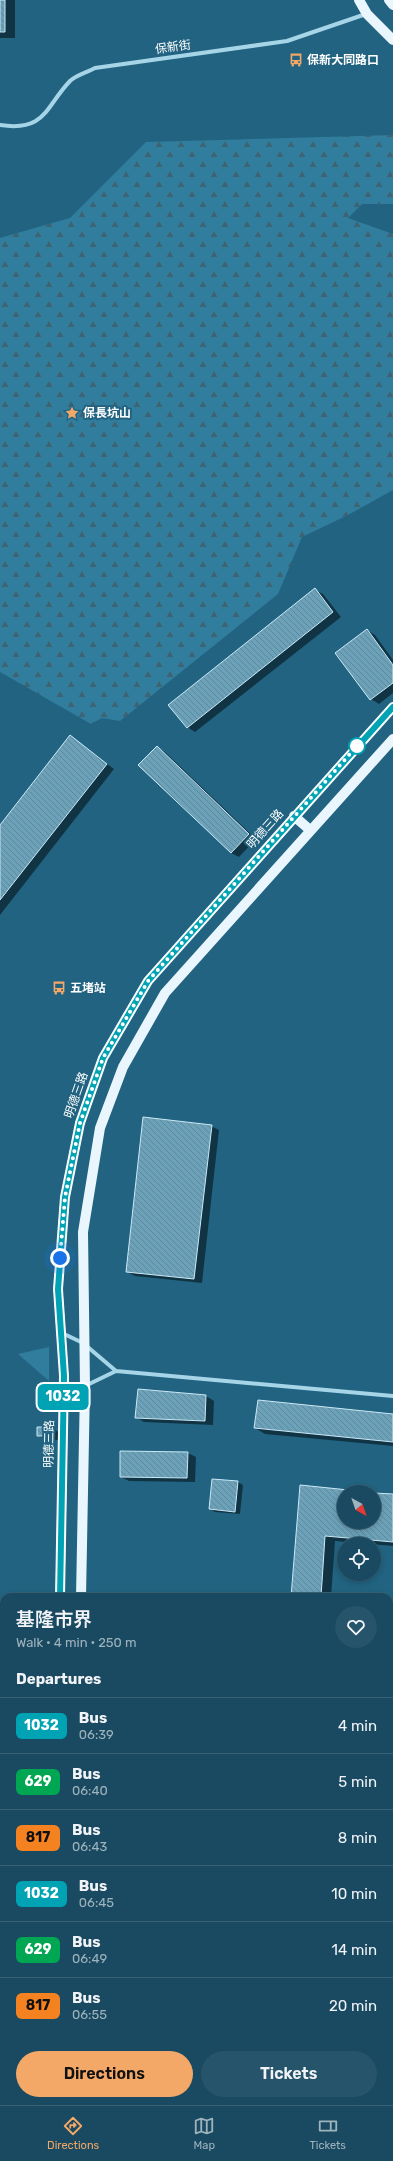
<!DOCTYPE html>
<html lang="en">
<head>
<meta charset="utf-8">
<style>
	:root { --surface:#194a61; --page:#26546a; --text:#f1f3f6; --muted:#9fb3bd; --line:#376276; --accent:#f4a868 }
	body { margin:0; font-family:Rubik,"Noto Sans TC",sans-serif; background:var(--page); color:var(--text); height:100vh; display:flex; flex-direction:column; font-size:15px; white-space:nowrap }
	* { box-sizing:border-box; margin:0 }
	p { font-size:13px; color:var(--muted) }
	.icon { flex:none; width:22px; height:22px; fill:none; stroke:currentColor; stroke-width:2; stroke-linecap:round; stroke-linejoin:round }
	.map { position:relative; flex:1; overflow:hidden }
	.side { position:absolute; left:0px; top:1593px; width:393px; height:512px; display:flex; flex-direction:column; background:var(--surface); border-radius:12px 12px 0 0; box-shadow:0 2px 6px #0003,0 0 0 1px var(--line) }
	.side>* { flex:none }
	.badge { padding:0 8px; border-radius:6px; font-size:14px; line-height:26px }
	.needle { width:26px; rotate:140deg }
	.tools { position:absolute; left:337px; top:1485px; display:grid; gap:8px }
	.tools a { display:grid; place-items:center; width:44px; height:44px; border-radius:50%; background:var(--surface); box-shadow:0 2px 6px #0003,0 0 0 1px var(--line); font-size:20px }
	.you { position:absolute; width:20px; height:20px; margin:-10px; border:3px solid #fff; border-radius:50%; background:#1a73e8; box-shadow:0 0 0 6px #1a73e833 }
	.map>.badge { position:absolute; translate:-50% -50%; box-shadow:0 0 0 2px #fff }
	h2 { padding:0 16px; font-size:15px; line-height:36px }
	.round { display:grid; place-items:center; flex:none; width:42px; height:42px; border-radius:21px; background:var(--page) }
	.head { display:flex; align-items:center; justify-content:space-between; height:68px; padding:0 16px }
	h1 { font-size:19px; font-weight:600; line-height:30px }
	.cta { display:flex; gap:8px; margin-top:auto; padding:8px 16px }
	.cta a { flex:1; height:46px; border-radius:24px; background:var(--accent); color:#111; font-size:16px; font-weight:600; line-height:46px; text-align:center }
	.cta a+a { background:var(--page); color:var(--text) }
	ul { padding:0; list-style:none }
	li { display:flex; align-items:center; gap:12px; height:56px; padding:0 16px; border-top:1px solid var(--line) }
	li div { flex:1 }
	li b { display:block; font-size:15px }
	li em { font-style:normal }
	li .badge { min-width:44px; font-weight:700; text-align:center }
	.dock { display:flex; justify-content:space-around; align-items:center; height:56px; border-top:1px solid var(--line); background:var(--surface); font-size:11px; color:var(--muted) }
	.dock a { display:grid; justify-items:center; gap:2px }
	.dock .selected { color:var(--accent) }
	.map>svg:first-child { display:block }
	.grass { fill:#317d9d }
	.forest { fill:url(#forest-firs) }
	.shadow { fill:#0007 }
	.building { fill:url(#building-back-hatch); stroke:#cbe9f6 }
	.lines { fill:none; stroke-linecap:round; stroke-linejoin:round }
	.street { stroke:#a7d5e8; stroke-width:4 }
	.primary { stroke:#e9f6fd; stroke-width:10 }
	.rail { stroke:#fff; stroke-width:3; stroke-dasharray:7 3; stroke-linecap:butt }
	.line-casing { stroke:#fff; stroke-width:9 }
	.line { stroke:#00a3b4; stroke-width:6 }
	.walk { stroke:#fff; stroke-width:4; stroke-dasharray:0 7.2 }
	.stop-dot { fill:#fff; stroke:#00a3b4; stroke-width:2 }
	.labels { text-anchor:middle; stroke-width:4; stroke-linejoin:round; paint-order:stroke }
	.street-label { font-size:12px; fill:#fff; stroke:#216381 }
	.poi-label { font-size:12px; font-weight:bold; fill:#fff; stroke:#216381; text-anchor:start }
</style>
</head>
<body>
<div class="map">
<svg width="393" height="2105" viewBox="0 0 393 2105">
	<defs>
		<pattern id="forest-firs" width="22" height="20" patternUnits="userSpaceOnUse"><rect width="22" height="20" fill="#317d9d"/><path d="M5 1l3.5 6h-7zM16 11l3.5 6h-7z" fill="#3e6474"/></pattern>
		<pattern id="building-back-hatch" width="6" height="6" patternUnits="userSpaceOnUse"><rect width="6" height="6" fill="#6ba1b9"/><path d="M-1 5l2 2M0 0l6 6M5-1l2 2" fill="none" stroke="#628898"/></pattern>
	</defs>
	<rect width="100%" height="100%" fill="#216381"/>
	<path class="grass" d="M 49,1347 L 49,1381 L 18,1354 Z"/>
	<path class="forest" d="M 393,135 L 393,204 L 362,204 L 348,218 L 393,234 L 393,490 L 348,515 L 302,537 L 278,594 L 120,721 L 102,718 L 91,724 L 0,672 L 0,238 L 70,218 L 146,142 Z"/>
	<path class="shadow" d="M 0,0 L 15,0 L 15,38 L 0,38 Z
		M 315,590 L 323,594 L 341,617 L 195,732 L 187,727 Z
		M 367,630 L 375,635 L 393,660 L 393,693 L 379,704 L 371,699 Z
		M 71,737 L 114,769 L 0,915 L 0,827 Z
		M 157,747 L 165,752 L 256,839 L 239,857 L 231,853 L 140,765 Z
		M 211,1126 L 219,1130 L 202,1283 L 135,1276 L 127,1272 Z
		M 139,1390 L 206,1396 L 214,1401 L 213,1425 L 144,1422 L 136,1417 Z
		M 393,1415 L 393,1446 L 265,1434 L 255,1428 Z
		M 52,1428 L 60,1433 L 60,1440 L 46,1440 L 38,1435 Z
		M 188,1453 L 196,1457 L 195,1482 L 129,1481 L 121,1477 Z
		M 238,1482 L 243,1485 L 240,1514 L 215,1512 L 210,1509 Z
		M 301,1486 L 358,1492 L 344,1492 L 344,1522 L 374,1522 L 374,1494 L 393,1495 L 393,1546 L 335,1541 L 331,1597 L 292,1597 Z
		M 389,1707 L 393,1707 L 393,1763 L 389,1762 Z
		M 389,1808 L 393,1808 L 393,1836 L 389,1836 Z"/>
	<path class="building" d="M 0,0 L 5,0 L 5,32 L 0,32 Z
		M 315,588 L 333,612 L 187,728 L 168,705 Z
		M 367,629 L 393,665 L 393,683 L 370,700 L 335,653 Z
		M 70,735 L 107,764 L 0,900 L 0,825 Z
		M 157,746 L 249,834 L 231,853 L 138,765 Z
		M 143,1117 L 212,1125 L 194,1279 L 126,1272 Z
		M 138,1389 L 206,1395 L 205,1421 L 135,1418 Z
		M 258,1400 L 393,1414 L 393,1442 L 254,1428 Z
		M 37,1427 L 52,1427 L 52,1436 L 37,1436 Z
		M 120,1451 L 188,1452 L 187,1478 L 120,1477 Z
		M 212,1479 L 238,1481 L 235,1512 L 209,1509 Z
		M 300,1485 L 368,1492 L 344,1492 L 344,1522 L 374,1522 L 374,1493 L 393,1494 L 393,1542 L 325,1536 L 321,1597 L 291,1597 Z
		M 210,1594 L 238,1595 L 237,1597 L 210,1597 Z
		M 389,1706 L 393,1706 L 393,1758 L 389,1758 Z
		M 389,1807 L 393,1807 L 393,1832 L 389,1831 Z
		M 260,2101 L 270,2101 L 274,2105 L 256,2105 Z"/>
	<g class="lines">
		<path class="street" d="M 0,125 C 46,132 45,107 70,81 C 76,75 88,72 95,68 L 287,41 L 366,14
			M 62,1333 L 83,1343 L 116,1371
			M 65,1392 L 85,1386 L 116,1371 L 393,1396
			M 0,1810 L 4,1812"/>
		<path class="primary" d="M 359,0 L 367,14 L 393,40
			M 389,0 L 393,5
			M 294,816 L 310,830
			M 60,1597 L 64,1376 L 58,1289 L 65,1197 L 80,1123 L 103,1058 L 148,981 L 393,707
			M 81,1597 L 85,1386 L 83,1232 L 100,1128 L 123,1067 L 165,993 L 393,739
			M 0,1840 L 4,1831
			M 0,1882 L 4,1875"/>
		<path class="rail" d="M 389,1882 L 393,1881
			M 389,1892 L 393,1891
			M 389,1901 L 393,1899
			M 0,2006 L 4,2005
			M 0,2017 L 4,2015
			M 0,2026 L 4,2024"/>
	</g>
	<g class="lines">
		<g class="line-casing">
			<path id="line" d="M 60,1597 L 64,1376 L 58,1289 L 65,1197 L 80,1123 L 103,1058 L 148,981 L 393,707"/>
		</g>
		<use href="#line" class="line"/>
		<path class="walk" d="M 60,1258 L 65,1197 L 80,1123 L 103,1058 L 148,981 L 357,746"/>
	</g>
	<defs>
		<g id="bus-bare" transform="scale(1.08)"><path d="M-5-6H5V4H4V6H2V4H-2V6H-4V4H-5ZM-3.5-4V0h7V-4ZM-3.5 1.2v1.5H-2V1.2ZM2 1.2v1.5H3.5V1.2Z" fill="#f4a868" stroke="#216381" stroke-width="2.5" paint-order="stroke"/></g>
		<g id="sight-bare" transform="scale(1.08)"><path d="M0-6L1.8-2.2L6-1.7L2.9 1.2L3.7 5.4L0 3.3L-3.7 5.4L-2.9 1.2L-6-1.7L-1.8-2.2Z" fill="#f4a868" stroke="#216381" stroke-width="2.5" paint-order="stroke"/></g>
	</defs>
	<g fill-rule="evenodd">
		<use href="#bus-bare" x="296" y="60"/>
		<use href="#sight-bare" x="72" y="413"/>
		<use href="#bus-bare" x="59" y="988"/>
	</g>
	<circle class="stop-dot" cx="357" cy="746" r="8"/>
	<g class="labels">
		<g class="street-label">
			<text transform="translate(173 47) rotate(-8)" y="4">保新街</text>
			<text transform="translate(265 829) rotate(-48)" y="4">明德三路</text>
			<text transform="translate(76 1095) rotate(-71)" y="4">明德三路</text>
			<text transform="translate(49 1444) rotate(-89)" y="4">明德三路</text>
		</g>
		<g class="poi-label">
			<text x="307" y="64">保新大同路口</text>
			<text x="83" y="417">保長坑山</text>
			<text x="70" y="992">五堵站</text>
		</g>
	</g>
</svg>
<div class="tools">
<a><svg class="needle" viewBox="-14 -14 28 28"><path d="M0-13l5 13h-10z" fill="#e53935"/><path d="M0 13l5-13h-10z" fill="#9fb3bd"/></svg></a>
<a><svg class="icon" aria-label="locate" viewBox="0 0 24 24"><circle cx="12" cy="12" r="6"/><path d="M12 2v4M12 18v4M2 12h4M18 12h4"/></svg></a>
</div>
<div class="you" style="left:60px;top:1258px"></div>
<b class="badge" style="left:63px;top:1397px;background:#00a3b4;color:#fff">1032</b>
<section class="side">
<div class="head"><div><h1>基隆市界</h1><p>Walk · 4 min · 250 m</p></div><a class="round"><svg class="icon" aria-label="heart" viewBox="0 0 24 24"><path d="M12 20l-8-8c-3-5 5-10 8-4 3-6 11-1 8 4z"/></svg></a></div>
<h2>Departures</h2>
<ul>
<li><span class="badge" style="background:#00a3b4;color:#fff">1032</span><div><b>Bus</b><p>06:39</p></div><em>4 min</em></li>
<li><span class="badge" style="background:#00a651;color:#fff">629</span><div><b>Bus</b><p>06:40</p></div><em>5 min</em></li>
<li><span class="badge" style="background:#f58220;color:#111">817</span><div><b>Bus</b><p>06:43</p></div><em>8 min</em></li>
<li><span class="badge" style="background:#00a3b4;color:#fff">1032</span><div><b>Bus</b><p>06:45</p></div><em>10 min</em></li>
<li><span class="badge" style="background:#00a651;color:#fff">629</span><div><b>Bus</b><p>06:49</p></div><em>14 min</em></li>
<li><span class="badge" style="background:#f58220;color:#111">817</span><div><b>Bus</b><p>06:55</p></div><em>20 min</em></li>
</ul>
<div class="cta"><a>Directions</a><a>Tickets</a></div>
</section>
</div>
<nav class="dock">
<a class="selected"><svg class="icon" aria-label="directions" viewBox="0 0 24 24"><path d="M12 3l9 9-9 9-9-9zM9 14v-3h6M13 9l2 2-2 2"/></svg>Directions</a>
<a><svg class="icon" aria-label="map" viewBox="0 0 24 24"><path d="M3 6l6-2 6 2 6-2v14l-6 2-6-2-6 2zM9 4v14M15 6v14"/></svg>Map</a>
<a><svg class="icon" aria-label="tickets" viewBox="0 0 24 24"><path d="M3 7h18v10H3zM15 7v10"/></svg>Tickets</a>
</nav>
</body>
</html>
